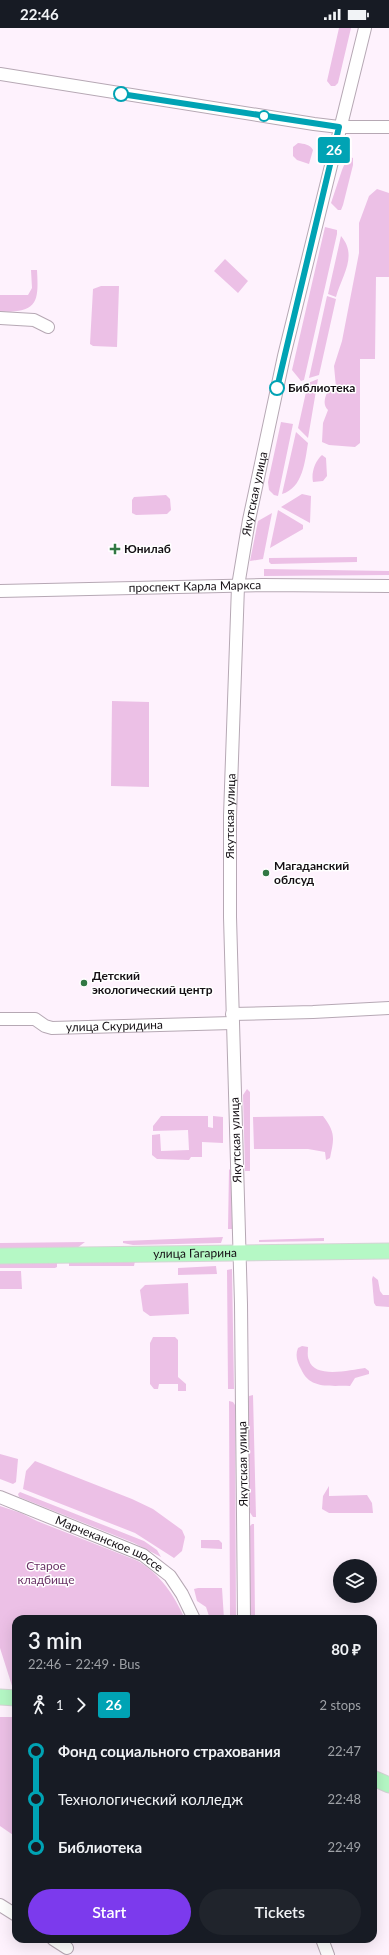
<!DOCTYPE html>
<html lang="en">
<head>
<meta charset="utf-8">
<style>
	:root { --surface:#171b24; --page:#20242c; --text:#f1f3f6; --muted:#9ea1a6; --accent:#7c3aed }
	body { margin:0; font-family:Lato,sans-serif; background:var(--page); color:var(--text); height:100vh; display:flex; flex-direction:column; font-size:15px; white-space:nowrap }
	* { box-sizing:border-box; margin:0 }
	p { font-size:13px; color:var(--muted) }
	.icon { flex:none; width:22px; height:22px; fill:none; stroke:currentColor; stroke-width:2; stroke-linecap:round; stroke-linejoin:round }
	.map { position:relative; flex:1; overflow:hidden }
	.drawer { position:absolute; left:12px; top:1587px; width:365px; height:328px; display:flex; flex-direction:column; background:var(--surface); border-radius:12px; box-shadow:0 4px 16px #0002 }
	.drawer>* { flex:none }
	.badge { padding:0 8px; border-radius:3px; font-size:14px; line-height:26px }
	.tools { position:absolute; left:333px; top:1531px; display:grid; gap:8px }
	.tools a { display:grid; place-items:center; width:44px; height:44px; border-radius:50%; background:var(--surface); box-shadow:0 4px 16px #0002; font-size:20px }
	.map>.badge { position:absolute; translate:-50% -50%; box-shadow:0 0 0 2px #fff }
	.legs { display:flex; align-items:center; gap:6px; height:44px; padding:0 16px; font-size:13px }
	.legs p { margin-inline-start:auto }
	.summary { display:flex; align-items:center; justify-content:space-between; height:68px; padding:0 16px }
	h1 { font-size:22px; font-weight:600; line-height:30px }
	.primary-button { display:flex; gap:8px; margin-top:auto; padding:8px 16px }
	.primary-button a { flex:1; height:46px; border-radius:24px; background:var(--accent); color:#fff; font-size:16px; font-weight:600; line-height:46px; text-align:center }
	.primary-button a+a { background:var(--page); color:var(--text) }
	ul { padding:0 16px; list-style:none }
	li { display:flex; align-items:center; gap:14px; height:48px; font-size:15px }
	li i { display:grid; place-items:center; width:6px; height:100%; margin:0 5px; background:currentColor }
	li i::after { content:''; width:10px; height:10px; margin:-5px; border:3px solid; border-radius:50%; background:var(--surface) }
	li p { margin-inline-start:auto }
	li:first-child i { background:linear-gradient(#0000 50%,currentColor 0) }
	li:last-child i { background:linear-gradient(currentColor 50%,#0000 0) }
	.status { display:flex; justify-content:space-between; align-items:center; height:28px; padding:0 20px; background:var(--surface); direction:ltr }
	.status svg { height:11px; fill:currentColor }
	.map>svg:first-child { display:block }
	.green { fill:#ecc0e6 }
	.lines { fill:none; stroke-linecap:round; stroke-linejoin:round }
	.minor-casing { stroke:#b6a8b4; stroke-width:14 }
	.major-casing { stroke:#d5d4d5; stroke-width:17 }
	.minor { stroke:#fff; stroke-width:12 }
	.major { stroke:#b5f8c5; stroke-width:15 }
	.line-1-casing { stroke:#fff; stroke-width:9 }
	.line-1 { stroke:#00a3b4; stroke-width:6 }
	.stop-1-dot { fill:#fff; stroke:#00a3b4; stroke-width:2 }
	.poi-dot { fill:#317743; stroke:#fff; stroke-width:1.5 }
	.labels { text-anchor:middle; stroke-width:3; stroke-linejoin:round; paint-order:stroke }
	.stop-label { font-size:12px; font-weight:bold; fill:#151015; stroke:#fff; text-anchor:start }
	.street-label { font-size:12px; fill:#151015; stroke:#fff }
	.poi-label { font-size:12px; font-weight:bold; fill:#151015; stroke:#fff; text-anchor:start }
	.park-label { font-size:12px; fill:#6a3266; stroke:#fff }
</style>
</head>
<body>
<div class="status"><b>22:46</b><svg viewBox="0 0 49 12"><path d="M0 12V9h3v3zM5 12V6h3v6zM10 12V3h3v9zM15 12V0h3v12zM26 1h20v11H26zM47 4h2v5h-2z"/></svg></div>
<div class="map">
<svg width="389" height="1927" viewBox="0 0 389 1927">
	<rect width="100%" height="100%" fill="#fef2fd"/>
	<path class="green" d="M 339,0 L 351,0 L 338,55 L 335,58 L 331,58 L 327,53 Z
		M 298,115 C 304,116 310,116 313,122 L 309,136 L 297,132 L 293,128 L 293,119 Z
		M 348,128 L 353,130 L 353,137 L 343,177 L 341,182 L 338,182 L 331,175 L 342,142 Z
		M 377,161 L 389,165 L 389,249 L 376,249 L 375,331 L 360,331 L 360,415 L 355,419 L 329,417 L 322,414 L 323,395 L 328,382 C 322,376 325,368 329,361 L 336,359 L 334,338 L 342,313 L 359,225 L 359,195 L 369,168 Z
		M 325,199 L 337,202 L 337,206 L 304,352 L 301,353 L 292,342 Z
		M 341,208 C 358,228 342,247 336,269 L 328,266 Z
		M 225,231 L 248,253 L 238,265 L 214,243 Z
		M 31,242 L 37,242 C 39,276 37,284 0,284 L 0,267 L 28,267 L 32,260 Z
		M 101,258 L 119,258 L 117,319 L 93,318 L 90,316 L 93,261 Z
		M 327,268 L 336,271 L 319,347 L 309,350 Z
		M 318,351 L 308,410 L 298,400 L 308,355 Z
		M 281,394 L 293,396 L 278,468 L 274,467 L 269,462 L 268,454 Z
		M 296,404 L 308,415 C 305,433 303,460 282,466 Z
		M 322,427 L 326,430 L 327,448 L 323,453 L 313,454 C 311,445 315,433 322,427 Z
		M 302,466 L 311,468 L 310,495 L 281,479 Z
		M 166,467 L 170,471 L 171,482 L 167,486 L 136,487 L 132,485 L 132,472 L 134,469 Z
		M 278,482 L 303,497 L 303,501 L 270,520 Z
		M 272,485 L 263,531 L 250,533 L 258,493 Z
		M 357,529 L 357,534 L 271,536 L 269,534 L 269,530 Z
		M 264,541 L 389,543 L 389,547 L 264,548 Z
		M 112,673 L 149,674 L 149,759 L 111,758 Z
		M 247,1061 L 250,1064 L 250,1143 L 245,1143 L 243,1067 Z
		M 161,1088 L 208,1088 L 208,1099 L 213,1100 L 213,1088 L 223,1089 L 223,1115 L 202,1114 L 202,1129 L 191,1129 L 189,1132 L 157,1131 L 152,1127 L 152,1107 L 160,1106 L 161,1123 L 189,1122 L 188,1102 L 153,1103 L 153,1098 Z
		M 323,1088 C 336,1105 334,1111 330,1130 L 326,1132 L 325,1124 L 308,1121 L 254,1121 L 253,1089 Z
		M 229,1141 L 231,1143 L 232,1201 L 228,1201 Z
		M 223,1209 L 221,1215 L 133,1217 L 123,1215 L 123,1213 Z
		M 324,1210 L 324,1213 L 259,1214 L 259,1212 Z
		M 85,1214 L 77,1220 L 0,1220 L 0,1215 Z
		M 69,1230 L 135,1233 L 134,1238 L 69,1238 Z
		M 0,1233 L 57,1233 L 57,1239 L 55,1240 L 0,1240 Z
		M 216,1238 L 217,1246 L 178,1247 L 178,1240 Z
		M 232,1241 L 234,1361 L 228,1361 L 227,1242 Z
		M 0,1243 L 21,1243 L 22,1261 L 0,1261 Z
		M 373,1248 L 378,1252 L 380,1263 L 383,1267 L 389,1267 L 389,1279 L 376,1278 L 374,1275 L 372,1251 Z
		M 188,1255 L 189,1286 L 150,1288 L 143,1283 L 140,1262 L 145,1257 Z
		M 153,1309 L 175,1309 L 178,1312 L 178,1349 L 186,1356 L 186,1363 L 178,1363 L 178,1356 L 159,1356 L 158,1361 L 154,1361 L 150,1356 L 150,1315 Z
		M 302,1318 L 308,1319 C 308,1323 307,1328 309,1332 C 314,1351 350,1342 365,1340 L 369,1343 L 369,1346 L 355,1350 L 350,1358 C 330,1357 310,1362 301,1341 C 297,1334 295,1327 298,1320 Z
		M 253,1367 L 256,1489 L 253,1489 L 249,1483 L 248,1372 L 249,1368 Z
		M 229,1373 L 233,1374 L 235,1377 L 236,1591 L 230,1591 Z
		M 0,1426 L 18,1431 L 16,1454 L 13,1456 L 0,1451 Z
		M 35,1433 L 132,1471 L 153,1481 L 182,1502 L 185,1509 L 182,1523 L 174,1530 L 135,1505 L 23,1461 L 26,1443 Z
		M 329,1458 L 329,1468 L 367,1467 L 372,1475 L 373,1485 L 329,1485 L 322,1481 L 323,1468 Z
		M 20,1464 L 144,1513 L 157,1522 L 161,1529 L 134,1515 L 19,1469 L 18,1466 Z
		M 0,1478 L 21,1485 L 37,1493 L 138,1533 C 161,1547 174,1567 185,1591 L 16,1591 L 16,1661 L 13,1661 L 0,1620 Z
		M 252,1496 L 254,1496 L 255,1591 L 250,1591 L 250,1498 Z
		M 201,1512 L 219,1512 L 222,1515 L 222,1521 L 201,1520 Z
		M 198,1560 L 222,1560 L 224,1591 L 210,1591 L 206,1579 L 197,1573 L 194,1561 Z
		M 0,1689 L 16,1689 L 16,1809 L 0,1798 Z"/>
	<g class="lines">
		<g class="minor-casing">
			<g id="minor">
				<path d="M 0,46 L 314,96 L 339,99 L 389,99"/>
				<path d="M 0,290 L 34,292 L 48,299"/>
				<path id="s1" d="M 0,563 L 262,557 L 389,558"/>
				<path d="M 232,986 L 313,984 L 389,980"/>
				<path id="s2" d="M 0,991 L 35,991 L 45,998 L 52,1000 L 232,995"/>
				<path id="s3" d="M 0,1469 L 143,1527 L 170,1548 L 182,1566 L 194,1591"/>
				<path id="s4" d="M 244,1591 L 241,1276 L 230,889 L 230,788 L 238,558 L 249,492 L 284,328 L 365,0"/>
				<path d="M 0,1877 L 16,1887"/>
				<path d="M 53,1911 L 67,1920"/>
				<path d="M 322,1911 L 328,1927"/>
			</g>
		</g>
		<g class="major-casing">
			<g id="major">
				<path id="s5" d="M 0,1228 L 389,1223"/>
				<path d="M 0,1669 L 16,1670"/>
				<path d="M 373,1750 L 389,1757"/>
			</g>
		</g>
		<use href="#minor" class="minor"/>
		<use href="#major" class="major"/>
	</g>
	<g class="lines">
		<g class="line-1-casing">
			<path id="line-1" d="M 121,66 L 339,99 L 277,360"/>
		</g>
		<use href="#line-1" class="line-1"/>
	</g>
	<g class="stop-1-dot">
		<circle cx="121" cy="66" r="7"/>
		<circle cx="264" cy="88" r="5"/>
		<circle cx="277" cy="360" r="7"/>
	</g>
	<g class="poi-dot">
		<path d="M113 515h4v4h4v4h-4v4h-4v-4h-4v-4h4z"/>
		<circle cx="266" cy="845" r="4"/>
		<circle cx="84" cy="955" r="4"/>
	</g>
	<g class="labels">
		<g class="stop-label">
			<text x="288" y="364">Библиотека</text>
		</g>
		<g class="street-label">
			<text dy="4" stroke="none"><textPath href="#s4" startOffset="1127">Якутская улица</textPath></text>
			<text dy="4" stroke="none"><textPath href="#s1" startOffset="195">проспект Карла Маркса</textPath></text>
			<text dy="4" stroke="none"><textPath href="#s4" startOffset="803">Якутская улица</textPath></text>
			<text dy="4" stroke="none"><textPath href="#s2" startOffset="117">улица Скуридина</textPath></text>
			<text transform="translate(236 1112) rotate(-92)" y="4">Якутская улица</text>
			<text dy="4" stroke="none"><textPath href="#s5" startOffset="195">улица Гагарина</textPath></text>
			<text transform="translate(243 1436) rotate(-91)" y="4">Якутская улица</text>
			<text dy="4" stroke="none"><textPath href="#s3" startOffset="119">Марчеканское шоссе</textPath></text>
		</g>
		<g class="poi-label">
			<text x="124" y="525">Юнилаб</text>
			<text x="274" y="842">Магаданский<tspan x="274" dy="14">облсуд</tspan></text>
			<text x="92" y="952">Детский<tspan x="92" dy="14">экологический центр</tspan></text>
		</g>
		<g class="park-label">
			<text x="46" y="1542">Старое<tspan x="46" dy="14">кладбище</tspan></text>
		</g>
	</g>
</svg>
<div class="tools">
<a><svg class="icon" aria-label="layers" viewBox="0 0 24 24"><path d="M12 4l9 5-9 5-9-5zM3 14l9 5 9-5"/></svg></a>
</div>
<b class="badge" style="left:334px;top:122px;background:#00a3b4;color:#fff">26</b>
<section class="drawer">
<div class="summary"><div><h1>3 min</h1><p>22:46 – 22:49 · Bus</p></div><b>80 ₽</b></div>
<div class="legs"><svg class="icon" aria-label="walk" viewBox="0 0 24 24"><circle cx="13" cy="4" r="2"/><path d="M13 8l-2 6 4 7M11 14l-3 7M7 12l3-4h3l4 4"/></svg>1<svg class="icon" aria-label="forward" viewBox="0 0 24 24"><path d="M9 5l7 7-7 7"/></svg><b class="badge" style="background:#00a3b4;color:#fff">26</b><p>2 stops</p></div>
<ul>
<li><i style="color:#00a3b4"></i><b>Фонд социального страхования</b><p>22:47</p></li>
<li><i style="color:#00a3b4"></i><span>Технологический колледж</span><p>22:48</p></li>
<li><i style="color:#00a3b4"></i><b>Библиотека</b><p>22:49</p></li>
</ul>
<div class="primary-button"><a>Start</a><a>Tickets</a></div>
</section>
</div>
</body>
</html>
